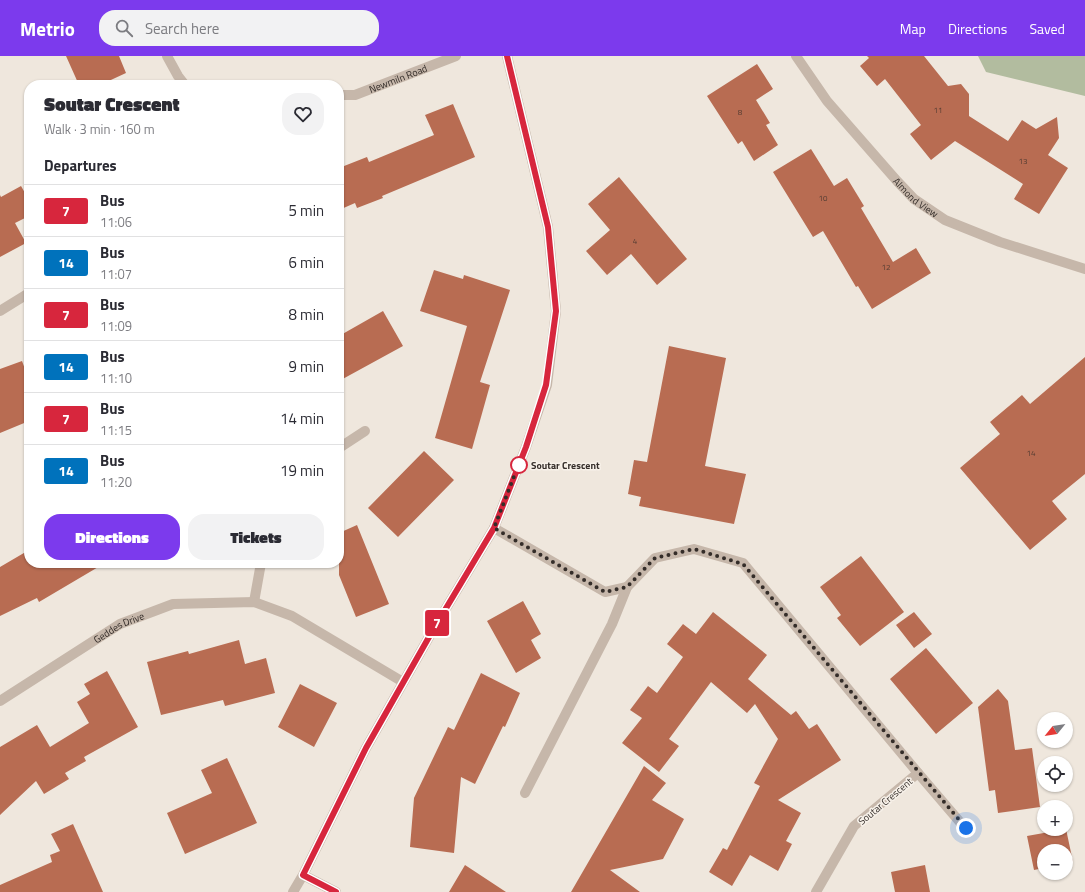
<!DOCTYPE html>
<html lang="en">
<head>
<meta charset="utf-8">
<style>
	:root { --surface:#fff; --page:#f2f2f3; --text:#2b2b33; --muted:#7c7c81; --line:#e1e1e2; --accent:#7c3aed }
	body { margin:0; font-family:"Titillium Web",sans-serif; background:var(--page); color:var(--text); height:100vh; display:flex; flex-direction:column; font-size:15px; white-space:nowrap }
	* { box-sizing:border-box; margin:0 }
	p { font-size:13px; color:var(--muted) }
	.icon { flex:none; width:22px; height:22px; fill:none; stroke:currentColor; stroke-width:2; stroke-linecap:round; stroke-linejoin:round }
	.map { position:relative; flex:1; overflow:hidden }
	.drawer { position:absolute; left:24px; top:24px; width:320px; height:488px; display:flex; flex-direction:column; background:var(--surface); border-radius:16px; box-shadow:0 1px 3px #0004 }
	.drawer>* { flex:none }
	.badge { padding:0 8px; border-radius:3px; font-size:14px; line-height:26px }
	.needle { width:26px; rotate:240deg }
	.tools { position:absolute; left:1037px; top:656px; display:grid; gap:8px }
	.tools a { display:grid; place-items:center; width:36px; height:36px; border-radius:50%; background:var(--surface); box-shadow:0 1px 3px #0004; font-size:20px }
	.you { position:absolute; width:20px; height:20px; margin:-10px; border:3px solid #fff; border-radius:50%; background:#1a73e8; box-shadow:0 0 0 6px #1a73e833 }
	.map>.badge { position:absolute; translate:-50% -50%; box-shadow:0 0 0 2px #fff }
	h2 { padding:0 20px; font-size:15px; line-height:36px }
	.round { display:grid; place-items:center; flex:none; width:42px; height:42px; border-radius:16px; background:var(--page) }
	.overview { display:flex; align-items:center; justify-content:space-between; height:68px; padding:0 20px }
	h1 { font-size:19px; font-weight:800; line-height:30px }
	.cta { display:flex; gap:8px; margin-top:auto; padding:8px 20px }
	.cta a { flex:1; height:46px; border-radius:16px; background:var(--accent); color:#fff; font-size:16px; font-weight:800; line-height:46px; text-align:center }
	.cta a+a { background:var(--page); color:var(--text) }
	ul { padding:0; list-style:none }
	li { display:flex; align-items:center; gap:12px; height:52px; padding:0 20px; border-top:1px solid var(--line) }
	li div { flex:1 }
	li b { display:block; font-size:15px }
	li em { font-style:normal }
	li .badge { min-width:44px; font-weight:700; text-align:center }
	header { display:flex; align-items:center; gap:24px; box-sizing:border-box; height:56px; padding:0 20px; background:var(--accent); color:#fff }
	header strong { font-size:19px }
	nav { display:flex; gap:22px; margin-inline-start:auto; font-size:14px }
	.search { width:280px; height:36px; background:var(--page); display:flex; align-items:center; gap:10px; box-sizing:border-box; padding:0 14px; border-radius:16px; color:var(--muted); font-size:15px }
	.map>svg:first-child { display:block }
	.green { fill:#b2bc9f }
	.building { fill:#b86c52 }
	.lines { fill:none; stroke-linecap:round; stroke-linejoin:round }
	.minor { stroke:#c6b7aa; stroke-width:10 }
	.tertiary { stroke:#c6b7aa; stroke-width:10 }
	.line-casing { stroke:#fff; stroke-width:9 }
	.line { stroke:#d7263d; stroke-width:6 }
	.walk { stroke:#342d29; stroke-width:4; stroke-dasharray:0 7.2 }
	.stop-dot { fill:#fff; stroke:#d7263d; stroke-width:2 }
	.labels { text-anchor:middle; stroke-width:3; stroke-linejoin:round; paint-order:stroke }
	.number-label { font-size:8px; fill:#553d33 }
	.street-label { font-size:10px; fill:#342d29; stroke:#f7f1e9 }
	.stop-label { font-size:10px; font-weight:bold; fill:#342d29; stroke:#f7f1e9; text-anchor:start }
</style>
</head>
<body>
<header>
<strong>Metrio</strong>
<div class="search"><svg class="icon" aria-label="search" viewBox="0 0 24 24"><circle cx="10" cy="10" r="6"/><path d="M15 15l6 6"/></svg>Search here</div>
<nav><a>Map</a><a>Directions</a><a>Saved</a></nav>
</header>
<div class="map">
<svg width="1085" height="836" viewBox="0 0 1085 836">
	<rect width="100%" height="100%" fill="#efe7dd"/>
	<path class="green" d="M 978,0 L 1085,0 L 1085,40 L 986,16 Z"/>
	<path class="building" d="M 66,0 L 119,0 L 126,17 L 100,29 L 79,29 Z
		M 867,0 L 924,0 L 948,30 L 961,28 L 969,38 L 969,60 L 1008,85 L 1022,64 L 1036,73 L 1057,61 L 1059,82 L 1048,99 L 1068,112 L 1039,158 L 1014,143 L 1023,128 L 955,85 L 931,104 L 910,78 L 921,69 L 885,23 L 877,30 L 860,10 L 869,2 Z
		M 757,8 L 773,33 L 756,44 L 770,67 L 766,69 L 778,89 L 754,105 L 742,85 L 738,88 L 707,40 Z
		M 453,48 L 475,101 L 382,140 L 383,142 L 357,152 L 355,147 L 339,154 L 339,112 L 367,101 L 369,106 L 434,79 L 425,59 Z
		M 811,93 L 834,130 L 847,122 L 864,150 L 861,152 L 893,206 L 916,192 L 931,217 L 872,253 L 858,230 L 856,231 L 823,175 L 813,181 L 773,116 Z
		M 619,121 L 687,203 L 657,229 L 631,198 L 607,219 L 586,195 L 610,174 L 588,148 Z
		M 21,130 L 29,144 L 29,160 L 15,167 L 26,187 L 0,201 L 0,139 L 1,141 Z
		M 434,214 L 463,223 L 464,219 L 510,234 L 480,326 L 490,329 L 472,393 L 435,382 L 467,270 L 420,255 Z
		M 383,255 L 403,290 L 339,325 L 339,280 Z
		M 669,290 L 726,302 L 705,410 L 746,418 L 734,468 L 639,450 L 641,441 L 628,438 L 634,404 L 647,406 Z
		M 1085,301 L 1085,418 L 1052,445 L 1067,463 L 1030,494 L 960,412 L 1000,378 L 990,366 L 1022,339 L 1030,348 Z
		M 22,305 L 29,324 L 29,365 L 0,377 L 0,313 Z
		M 424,395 L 454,424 L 398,481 L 368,452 Z
		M 357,469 L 389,548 L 356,561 L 339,519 L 339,477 Z
		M 29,494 L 29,507 L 105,507 L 39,546 L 37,542 L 0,560 L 0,511 Z
		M 861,500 L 904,556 L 860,590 L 837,562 L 841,559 L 820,531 Z
		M 523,545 L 541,578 L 531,584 L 541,602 L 516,617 L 487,565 Z
		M 713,556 L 767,599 L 748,623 L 791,659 L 796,655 L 809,673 L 817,668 L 841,704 L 778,744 L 801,757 L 786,785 L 792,788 L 778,815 L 750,799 L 732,830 L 709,816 L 723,792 L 727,794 L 760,730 L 754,727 L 778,683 L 755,648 L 747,657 L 711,626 L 669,683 L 679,690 L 659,716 L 622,687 L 642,662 L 630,654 L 648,630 L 657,637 L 683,601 L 667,588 L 683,568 L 696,578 Z
		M 914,556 L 932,578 L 914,592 L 896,569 Z
		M 239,584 L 245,608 L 266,602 L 275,637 L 225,650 L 223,644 L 161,659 L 147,606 L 188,595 L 189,598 Z
		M 926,592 L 973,647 L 936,678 L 890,623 Z
		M 107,615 L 138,671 L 84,701 L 86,705 L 65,717 L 69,723 L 44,738 L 36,725 L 0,759 L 0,691 L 37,669 L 50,691 L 89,667 L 77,646 L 90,638 L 84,628 Z
		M 481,617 L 520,637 L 505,671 L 503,670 L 475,728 L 461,721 L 454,797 L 410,791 L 414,742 L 448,671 L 454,674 Z
		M 300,628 L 337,647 L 314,691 L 278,671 Z
		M 998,633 L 1008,645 L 1015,694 L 1032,692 L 1040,751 L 998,757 L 995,734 L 989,735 L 978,651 Z
		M 227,702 L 257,767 L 185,798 L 167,757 L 212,737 L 201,714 Z
		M 644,710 L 666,727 L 652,744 L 684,763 L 663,803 L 610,814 L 640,836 L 571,836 Z
		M 73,768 L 103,836 L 0,836 L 0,829 L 52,806 L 50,799 L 60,795 L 51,778 Z
		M 1066,773 L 1073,806 L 1066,808 L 1066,795 L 1044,795 L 1044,812 L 1034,814 L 1027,780 Z
		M 465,809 L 506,836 L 449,836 Z
		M 925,809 L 930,836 L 895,836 L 891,816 Z"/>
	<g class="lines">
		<g class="minor">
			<path d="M 167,0 L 178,20 L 185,29"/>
			<path id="s1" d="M 796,0 L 827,45 L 897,125 L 914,143 L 945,164 L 1000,186 L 1085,213"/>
			<path id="s2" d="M 339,39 L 355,39 L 456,0"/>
			<path d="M 0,255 L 29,237"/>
			<path d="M 339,392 L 365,375"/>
			<path d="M 494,472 L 605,536 L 627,531"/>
			<path d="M 254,546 L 261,507"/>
			<path id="s3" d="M 0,645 L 120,568 L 173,548 L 254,546 L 292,560 L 403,626"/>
			<path d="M 918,717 L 965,772"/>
			<path d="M 525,737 L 612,568 L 627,531 L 655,502 L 694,493 L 743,507 L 918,717 L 854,770 L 816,836"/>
		</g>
		<path class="tertiary" d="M 303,819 L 336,836
			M 293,836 L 303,819 L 366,692 L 433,574 L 494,472 L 526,391 L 547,329 L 556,255 L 548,171 L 507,0"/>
	</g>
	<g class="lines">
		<g class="line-casing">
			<path id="line" d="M 336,836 L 303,819 L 366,692 L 433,574 L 494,472 L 526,391 L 546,329 L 556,255 L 548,171 L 507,0"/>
		</g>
		<use href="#line" class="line"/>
		<path class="walk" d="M 519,409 L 520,405 L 494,472 L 605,536 L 627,531 L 655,502 L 694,493 L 743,508 L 966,772"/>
	</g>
	<circle class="stop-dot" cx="519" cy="409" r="8"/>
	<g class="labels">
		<g class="number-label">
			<text x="938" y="57">11</text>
			<text x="740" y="59">8</text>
			<text x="1023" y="108">13</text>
			<text x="823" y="145">10</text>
			<text x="635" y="188">4</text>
			<text x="886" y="214">12</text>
			<text x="1031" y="400">14</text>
		</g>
		<g class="street-label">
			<text dy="4" stroke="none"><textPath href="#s2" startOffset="62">Newmiln Road</textPath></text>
			<text dy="4" stroke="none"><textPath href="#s1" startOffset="186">Almond View</textPath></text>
			<text dy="4" stroke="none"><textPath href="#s3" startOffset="140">Geddes Drive</textPath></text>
			<text transform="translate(885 745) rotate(-40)" y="4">Soutar Crescent</text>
		</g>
		<g class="stop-label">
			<text x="531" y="413">Soutar Crescent</text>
		</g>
	</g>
</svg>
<div class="tools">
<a><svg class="needle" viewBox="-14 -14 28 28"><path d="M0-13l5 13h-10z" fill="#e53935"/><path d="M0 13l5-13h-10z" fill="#7c7c81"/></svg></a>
<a><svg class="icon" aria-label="locate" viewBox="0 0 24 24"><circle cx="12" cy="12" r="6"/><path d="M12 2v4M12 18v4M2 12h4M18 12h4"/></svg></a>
<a>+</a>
<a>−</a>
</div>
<div class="you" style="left:966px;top:772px"></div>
<b class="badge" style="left:437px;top:567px;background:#d7263d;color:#fff">7</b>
<section class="drawer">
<div class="overview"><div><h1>Soutar Crescent</h1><p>Walk · 3 min · 160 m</p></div><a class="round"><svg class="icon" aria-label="heart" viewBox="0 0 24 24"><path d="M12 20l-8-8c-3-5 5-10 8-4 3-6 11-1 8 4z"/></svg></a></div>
<h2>Departures</h2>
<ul>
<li><span class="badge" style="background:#d7263d;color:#fff">7</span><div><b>Bus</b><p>11:06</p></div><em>5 min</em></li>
<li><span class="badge" style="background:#0072bc;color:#fff">14</span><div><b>Bus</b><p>11:07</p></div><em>6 min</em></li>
<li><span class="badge" style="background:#d7263d;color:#fff">7</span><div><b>Bus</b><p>11:09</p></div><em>8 min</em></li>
<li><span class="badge" style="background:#0072bc;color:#fff">14</span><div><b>Bus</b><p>11:10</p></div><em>9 min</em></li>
<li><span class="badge" style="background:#d7263d;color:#fff">7</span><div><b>Bus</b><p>11:15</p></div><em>14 min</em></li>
<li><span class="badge" style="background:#0072bc;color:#fff">14</span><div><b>Bus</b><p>11:20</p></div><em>19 min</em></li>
</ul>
<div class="cta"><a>Directions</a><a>Tickets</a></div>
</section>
</div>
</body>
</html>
